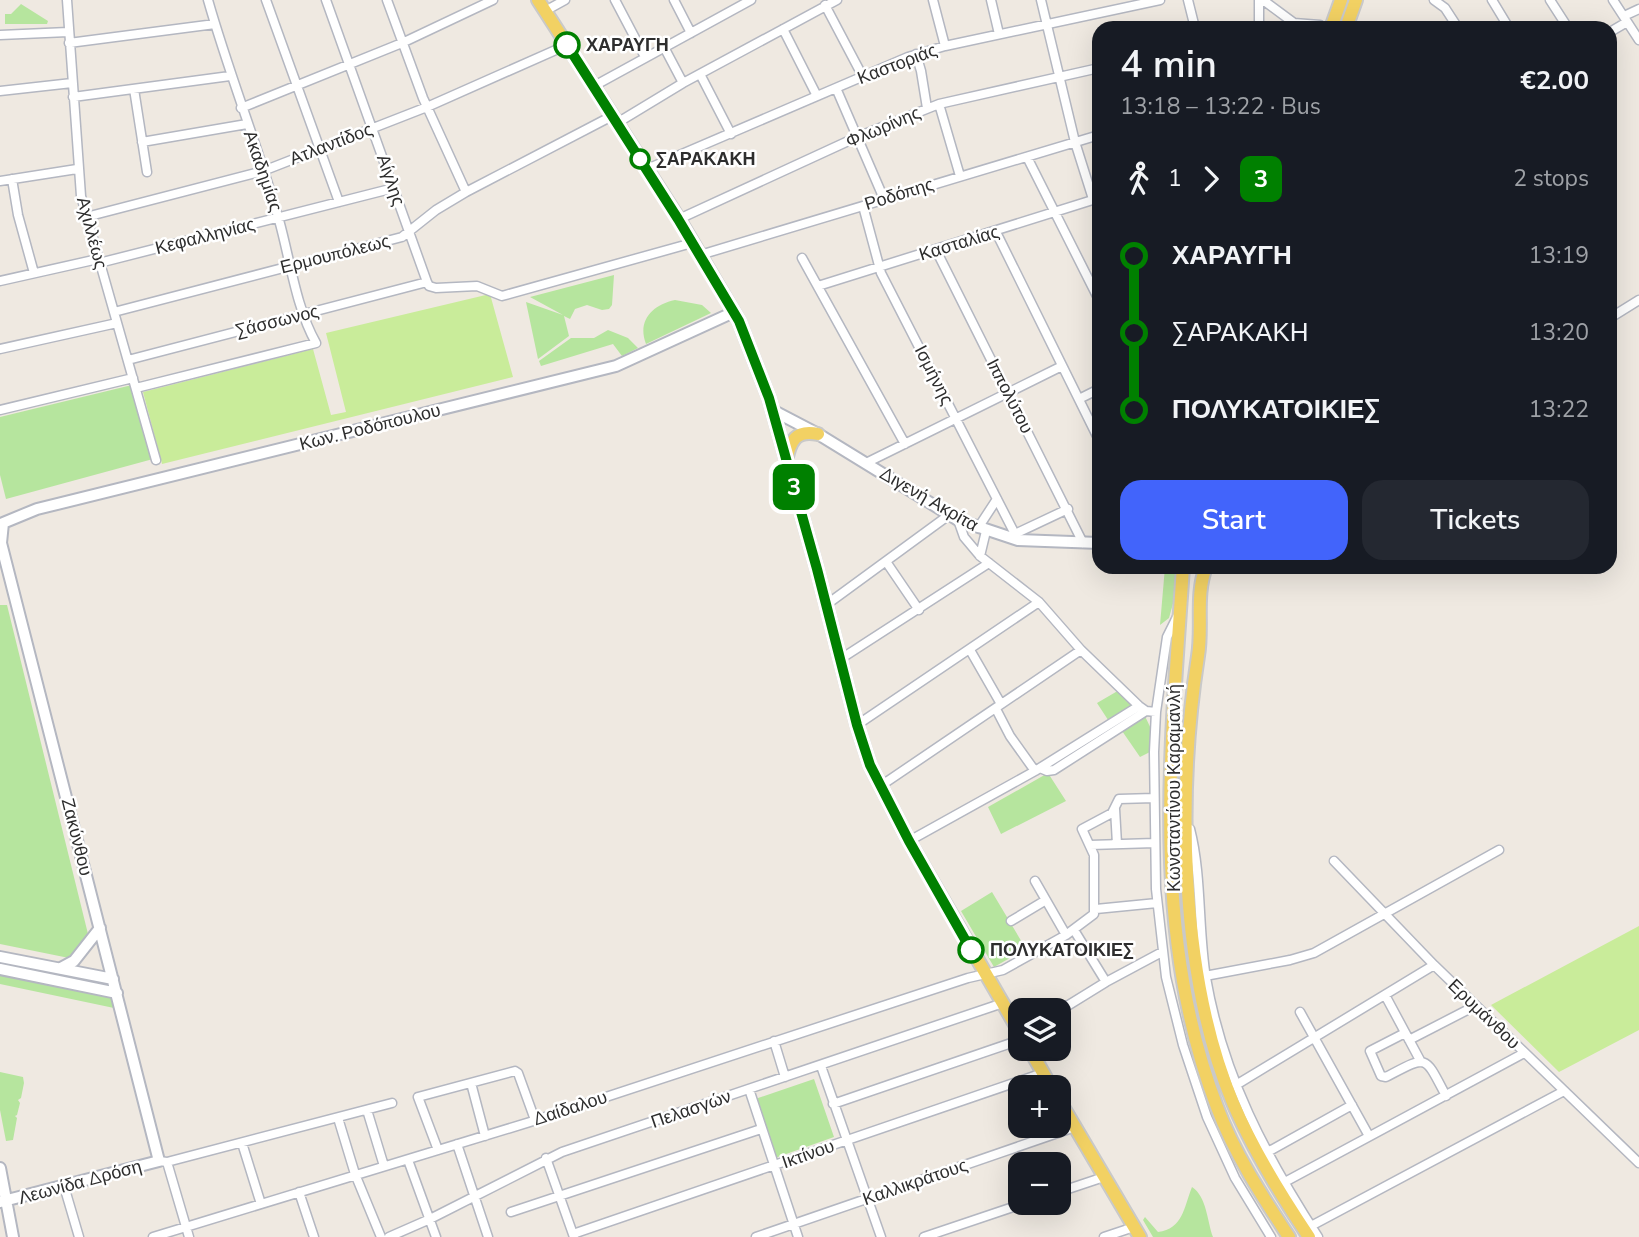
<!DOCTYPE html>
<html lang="en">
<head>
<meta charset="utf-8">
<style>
	:root { --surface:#171b24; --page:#242831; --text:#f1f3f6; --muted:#9ea1a6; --accent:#4264fb }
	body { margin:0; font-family:"Nunito Sans",sans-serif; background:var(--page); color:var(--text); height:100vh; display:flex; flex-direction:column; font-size:26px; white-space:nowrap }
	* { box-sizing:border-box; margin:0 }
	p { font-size:23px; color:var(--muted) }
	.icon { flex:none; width:38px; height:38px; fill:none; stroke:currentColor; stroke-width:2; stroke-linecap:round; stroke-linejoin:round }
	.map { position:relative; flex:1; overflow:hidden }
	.details { position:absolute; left:1092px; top:21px; width:525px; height:553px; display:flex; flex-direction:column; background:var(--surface); border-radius:21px; box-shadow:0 7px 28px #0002 }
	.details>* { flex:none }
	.badge { padding:0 14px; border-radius:10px; font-size:24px; line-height:46px }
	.buttons { position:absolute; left:1008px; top:998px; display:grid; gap:14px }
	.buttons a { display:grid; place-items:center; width:63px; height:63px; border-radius:14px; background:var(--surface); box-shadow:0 7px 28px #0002; font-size:35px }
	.map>.badge { position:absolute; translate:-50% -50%; box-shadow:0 0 0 4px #fff }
	.legs { display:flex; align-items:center; gap:10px; height:77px; padding:0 28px; font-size:23px }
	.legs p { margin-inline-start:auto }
	.overview { display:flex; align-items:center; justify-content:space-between; height:119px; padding:0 28px }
	h1 { font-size:38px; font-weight:600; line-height:52px }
	.cta { display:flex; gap:14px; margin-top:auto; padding:14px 28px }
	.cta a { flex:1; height:80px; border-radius:21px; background:var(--accent); color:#fff; font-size:28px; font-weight:600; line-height:80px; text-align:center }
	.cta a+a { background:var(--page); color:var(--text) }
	ul { padding:0 28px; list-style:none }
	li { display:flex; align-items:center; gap:24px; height:77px; font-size:26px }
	li i { display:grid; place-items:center; width:10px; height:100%; margin:0 9px; background:currentColor }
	li i::after { content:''; width:18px; height:18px; margin:-9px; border:5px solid; border-radius:50%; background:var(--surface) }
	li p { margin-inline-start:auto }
	li:first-child i { background:linear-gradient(#0000 50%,currentColor 0) }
	li:last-child i { background:linear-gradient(currentColor 50%,#0000 0) }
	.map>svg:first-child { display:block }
	.green { fill:#b6e59e }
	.pitch { fill:#c9ec9a }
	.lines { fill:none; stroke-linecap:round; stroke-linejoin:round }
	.street-casing { stroke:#b4b7c1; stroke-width:11 }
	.secondary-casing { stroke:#b4b7c1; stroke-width:14 }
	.primary-casing { stroke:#c9c9c9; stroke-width:16 }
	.street { stroke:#fff; stroke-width:8 }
	.secondary { stroke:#fff; stroke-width:10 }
	.primary { stroke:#f2d163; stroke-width:12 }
	.line-1-casing { stroke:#fff; stroke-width:16 }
	.line-1 { stroke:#008000; stroke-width:10 }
	.stop-1-dot { fill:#fff; stroke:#008000; stroke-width:3.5 }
	.labels { text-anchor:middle; stroke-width:5; stroke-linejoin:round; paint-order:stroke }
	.stop-label { font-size:18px; font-weight:bold; fill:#2e2e2e; stroke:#fff; text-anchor:start }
	.street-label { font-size:18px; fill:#2e2e2e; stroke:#fff }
</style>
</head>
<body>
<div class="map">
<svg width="1639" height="1237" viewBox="0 0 1639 1237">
	<rect width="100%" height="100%" fill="#efe9e1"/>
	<path class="green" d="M 21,4 L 48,21 L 47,24 L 5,24 L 5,14 L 11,14 Z
		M 614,275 L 612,305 L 609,309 L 602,310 L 587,305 L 575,309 L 570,319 L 564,316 L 569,336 L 538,359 L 526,302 L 563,315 L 530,297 Z
		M 675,300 L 702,305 L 711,313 L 646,344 C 637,321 652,305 675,300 Z
		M 608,330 L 628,338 L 638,348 L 622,356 L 613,344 L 541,366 L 539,361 L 571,338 L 594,338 Z
		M 132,385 L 153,459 L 6,499 L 0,475 L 0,417 Z
		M 1165,567 L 1174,567 L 1176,575 L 1174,600 L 1169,618 L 1160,625 Z
		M 0,605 L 7,605 L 88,934 L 69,958 L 0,944 Z
		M 1121,689 L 1142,709 L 1112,726 L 1097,703 Z
		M 1144,714 L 1152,731 L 1154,750 L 1140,757 L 1120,728 Z
		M 1048,773 L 1066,801 L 1001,834 L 988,807 Z
		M 992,892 L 1026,949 L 994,967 L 961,911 Z
		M 0,974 L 112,998 L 114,1008 L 0,984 Z
		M 0,1072 L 23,1077 L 24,1083 L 21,1098 L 18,1100 L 20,1103 L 17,1115 L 15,1116 L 17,1118 L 13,1140 L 6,1141 L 0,1110 Z
		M 814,1079 L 834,1137 L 775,1158 L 755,1099 Z
		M 1192,1187 C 1207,1197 1207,1221 1213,1237 L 1153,1237 L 1143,1220 L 1145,1217 L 1158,1232 C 1183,1229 1184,1207 1192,1187 Z"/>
	<path class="pitch" d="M 490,294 L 513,377 L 162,464 L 143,392 L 313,349 L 331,415 L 346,412 L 326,333 Z
		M 1639,926 L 1639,1030 L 1559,1072 L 1491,1005 Z"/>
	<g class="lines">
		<g class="street-casing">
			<path id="street" d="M 67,0 L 81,196 L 156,460
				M 266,0 L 339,202
				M 326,0 L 427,282
				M 387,0 L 423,98 L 466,192
				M 615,0 L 645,57
				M 674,0 L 691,33
				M 933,0 L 945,46
				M 991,0 L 999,34
				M 1041,0 L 1075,142 L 1093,199
				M 1188,0 L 1195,28
				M 1263,0 L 1294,23
				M 1434,0 L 1445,8 L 1458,28
				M 1492,0 L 1509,28
				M 1550,0 L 1568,28
				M 1613,0 L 1639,40
				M 825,5 L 863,77
				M 545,11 L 565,0
				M 1624,16 L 1639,9
				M 1259,28 L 1259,0
				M 1270,28 L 1294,23 L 1320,25
				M 783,29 L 817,96
				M 1610,32 L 1627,22
				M 0,35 L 68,32
				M 69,43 L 215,24
				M 664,47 L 683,83
				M 916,54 L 921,71 L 927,108
				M 700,74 L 731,134
				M 594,86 L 751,0
				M 836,88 L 884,199
				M 134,89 L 147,172
				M 0,91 L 72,83
				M 73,97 L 230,76
				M 939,104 L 960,176
				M 241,108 L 402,43 L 493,0
				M 617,123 L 683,83 L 837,0
				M 142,142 L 247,124
				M 1027,157 L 1099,300
				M 647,169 L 908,57 L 945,46 L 1160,0
				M 12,179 L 18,215 L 34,273
				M 0,181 L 77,169
				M 863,206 L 881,273 L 1018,540
				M 86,217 L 263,171 L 427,107 L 567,45
				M 679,219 L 857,137 L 939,104 L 1099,68
				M 996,232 L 1099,440
				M 936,250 L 1083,543
				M 700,255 L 1099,135
				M 802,258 L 905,444
				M 99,263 L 394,188
				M 0,281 L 98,259
				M 427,282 L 429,286 L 436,288 L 477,286 L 502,296 L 692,243
				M 818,286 L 1099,198
				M 114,312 L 402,237 L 436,210 L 466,192 L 612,116
				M 1610,318 L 1639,300
				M 0,349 L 117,323
				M 128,360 L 427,282
				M 136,388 L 316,343 C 296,308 290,259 279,220 C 258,146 229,74 208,0
				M 1079,399 L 1099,389
				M 0,410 L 133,378
				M 866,463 L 1062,366
				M 958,520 L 964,537 L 980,556 L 1039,602 L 1081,650 L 1139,706 L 1146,711 L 1156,712
				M 978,528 L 997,499
				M 1015,534 L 1068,509
				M 980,556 L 986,531
				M 887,563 L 919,610
				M 826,605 L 949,515
				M 1178,615 L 1167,637 L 1156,712 L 1154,752 L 1156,889 L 1166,977 L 1183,1045 L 1207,1117 L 1235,1178 L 1271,1237
				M 970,650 L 1001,704
				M 839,660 L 989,563
				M 996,709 L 1010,736 L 1035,771
				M 857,725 L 1039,602
				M 1040,768 L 1047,771 L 1054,770 L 1146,711
				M 879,787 L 1081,650
				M 1115,809 L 1117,844
				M 1190,829 C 1202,875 1198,930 1206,978 C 1223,1076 1265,1155 1318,1237
				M 909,841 L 1035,771 L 1139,706
				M 1090,845 L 1155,843
				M 1334,861 L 1434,965 L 1639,1163
				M 1035,881 L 1066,935
				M 1096,909 L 1157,903
				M 1011,921 L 1046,900
				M 1074,930 L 1106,982
				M 1205,976 L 1290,960 L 1314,953 L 1499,850
				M 1385,995 L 1421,1062
				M 1059,1011 L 1106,982 L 1162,952
				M 1300,1012 L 1369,1136
				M 1405,1033 L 1370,1051 L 1381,1076 L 1386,1077 C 1428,1055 1424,1054 1446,1096
				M 1409,1040 L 1475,1006
				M 774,1041 L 785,1077
				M 821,1066 L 881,1237
				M 471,1083 L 485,1136
				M 1236,1085 L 1434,965
				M 749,1089 L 798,1237
				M 833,1104 L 1020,1040
				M 367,1110 L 384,1166
				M 338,1118 L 355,1174 L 381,1237
				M 242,1143 L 261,1204
				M 457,1144 L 488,1237
				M 438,1150 L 418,1097 L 515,1071 L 518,1073 L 535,1120
				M 1266,1153 L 1352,1105
				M 546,1158 L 574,1237
				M 408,1160 L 436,1237
				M 159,1161 L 167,1162 L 392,1103
				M 167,1162 L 189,1237
				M 1283,1183 L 1524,1053
				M 64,1186 L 79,1237
				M 299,1192 L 314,1237
				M 1059,1192 L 1104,1177
				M 511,1212 L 761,1129
				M 1311,1226 L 1564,1091
				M 573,1234 L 1043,1073
				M 153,1237 L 530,1122 L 968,978 L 1003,970 L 1066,935 L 1094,914 L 1094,855 L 1082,829 L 1112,813 L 1119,799 L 1154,798
				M 389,1237 L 430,1219 L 562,1152 L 1003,1003
				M 756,1237 L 1075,1127
				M 924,1237 L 1028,1202
				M 1104,1237 L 1134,1227"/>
		</g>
		<g class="secondary-casing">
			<path id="secondary" d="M 772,410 L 818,434 L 958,520 L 1018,540 L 1099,543
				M 0,957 L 113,979
				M 61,968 L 74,961 L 100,928
				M 0,969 L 117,993
				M 0,1168 L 13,1237
				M 0,1202 L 159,1161 L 1,543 L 3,523 L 37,509 L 616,366 L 734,312"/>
		</g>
		<g class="primary-casing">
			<path id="primary" d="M 538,0 L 679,219 L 739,321 L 769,398 L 817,569 L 857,725 L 870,765 L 909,841 L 1020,1033
				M 1331,28 L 1341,0
				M 1346,28 L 1356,0
				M 786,461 C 790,441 796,429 818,434
				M 1183,567 C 1171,749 1150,932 1217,1107 C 1234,1153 1262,1196 1289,1237
				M 1206,567 C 1195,595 1203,627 1198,656 C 1177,792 1179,974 1233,1103 C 1253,1150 1280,1194 1309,1237
				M 1029,1048 L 1051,1087
				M 1059,1100 L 1140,1237"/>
		</g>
		<use href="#street" class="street"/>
		<use href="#secondary" class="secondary"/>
		<use href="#primary" class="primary"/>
	</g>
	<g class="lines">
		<g class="line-1-casing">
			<path id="line-1" d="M 567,45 L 678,219 L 739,321 L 769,398 L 817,569 L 857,725 L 870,765 L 909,841 L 971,950"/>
		</g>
		<use href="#line-1" class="line-1"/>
	</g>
	<g class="stop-1-dot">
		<circle cx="567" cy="45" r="12"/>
		<circle cx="640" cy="159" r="9"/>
		<circle cx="971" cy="950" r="12"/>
	</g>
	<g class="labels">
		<g class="stop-label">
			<text x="586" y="51">ΧΑΡΑΥΓΗ</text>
			<text x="656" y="165">ΣΑΡΑΚΑΚΗ</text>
			<text x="990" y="956">ΠΟΛΥΚΑΤΟΙΚΙΕΣ</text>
		</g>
		<g class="street-label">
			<text transform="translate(897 64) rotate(-21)" y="6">Καστοριάς</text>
			<text transform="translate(883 127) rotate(-23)" y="6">Φλωρίνης</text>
			<text transform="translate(331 144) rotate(-21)" y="6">Ατλαντίδος</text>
			<text transform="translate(263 171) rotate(71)" y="6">Ακαδημίας</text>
			<text transform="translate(391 180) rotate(71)" y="6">Αίγλης</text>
			<text transform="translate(899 194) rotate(-17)" y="6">Ροδόπης</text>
			<text transform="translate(92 233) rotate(75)" y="6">Αχιλλέως</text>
			<text transform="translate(205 236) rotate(-14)" y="6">Κεφαλληνίας</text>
			<text transform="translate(959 243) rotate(-17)" y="6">Κασταλίας</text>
			<text transform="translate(335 254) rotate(-14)" y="6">Ερμουπόλεως</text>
			<text transform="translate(277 321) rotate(-14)" y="6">Σάσσωνος</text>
			<text transform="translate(934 375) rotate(63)" y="6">Ισμήνης</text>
			<text transform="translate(1010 396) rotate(63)" y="6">Ιππολύτου</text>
			<text transform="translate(370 427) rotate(-14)" y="6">Κων. Ροδόπουλου</text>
			<text transform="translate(929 499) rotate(30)" y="6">Διγενή Ακρίτα</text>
			<text transform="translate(1174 788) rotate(-90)" y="6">Κωνσταντίνου Καραμανλή</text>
			<text transform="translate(77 837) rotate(76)" y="6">Ζακύνθου</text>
			<text transform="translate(1484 1014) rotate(44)" y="6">Ερυμάνθου</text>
			<text transform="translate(570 1108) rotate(-18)" y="6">Δαίδαλου</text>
			<text transform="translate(691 1109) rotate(-19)" y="6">Πελασγών</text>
			<text transform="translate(808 1154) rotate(-19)" y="6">Ικτίνου</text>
			<text transform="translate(80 1182) rotate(-15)" y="6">Λεωνίδα Δρόση</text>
			<text transform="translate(915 1182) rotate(-19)" y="6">Καλλικράτους</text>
		</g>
	</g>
</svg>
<div class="buttons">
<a><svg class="icon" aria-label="layers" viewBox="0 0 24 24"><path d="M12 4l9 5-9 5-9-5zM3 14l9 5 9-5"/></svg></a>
<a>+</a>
<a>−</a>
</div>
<b class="badge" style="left:794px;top:487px;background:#008000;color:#fff">3</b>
<section class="details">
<div class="overview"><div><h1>4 min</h1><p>13:18 – 13:22 · Bus</p></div><b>€2.00</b></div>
<div class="legs"><svg class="icon" aria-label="walk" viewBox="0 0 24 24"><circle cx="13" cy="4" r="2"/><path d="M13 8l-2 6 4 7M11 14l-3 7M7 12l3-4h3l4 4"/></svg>1<svg class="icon" aria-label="forward" viewBox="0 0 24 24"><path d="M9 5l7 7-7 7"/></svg><b class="badge" style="background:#008000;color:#fff">3</b><p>2 stops</p></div>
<ul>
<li><i style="color:#008000"></i><b>ΧΑΡΑΥΓΗ</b><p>13:19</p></li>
<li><i style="color:#008000"></i><span>ΣΑΡΑΚΑΚΗ</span><p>13:20</p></li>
<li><i style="color:#008000"></i><b>ΠΟΛΥΚΑΤΟΙΚΙΕΣ</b><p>13:22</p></li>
</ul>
<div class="cta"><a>Start</a><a>Tickets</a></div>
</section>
</div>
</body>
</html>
